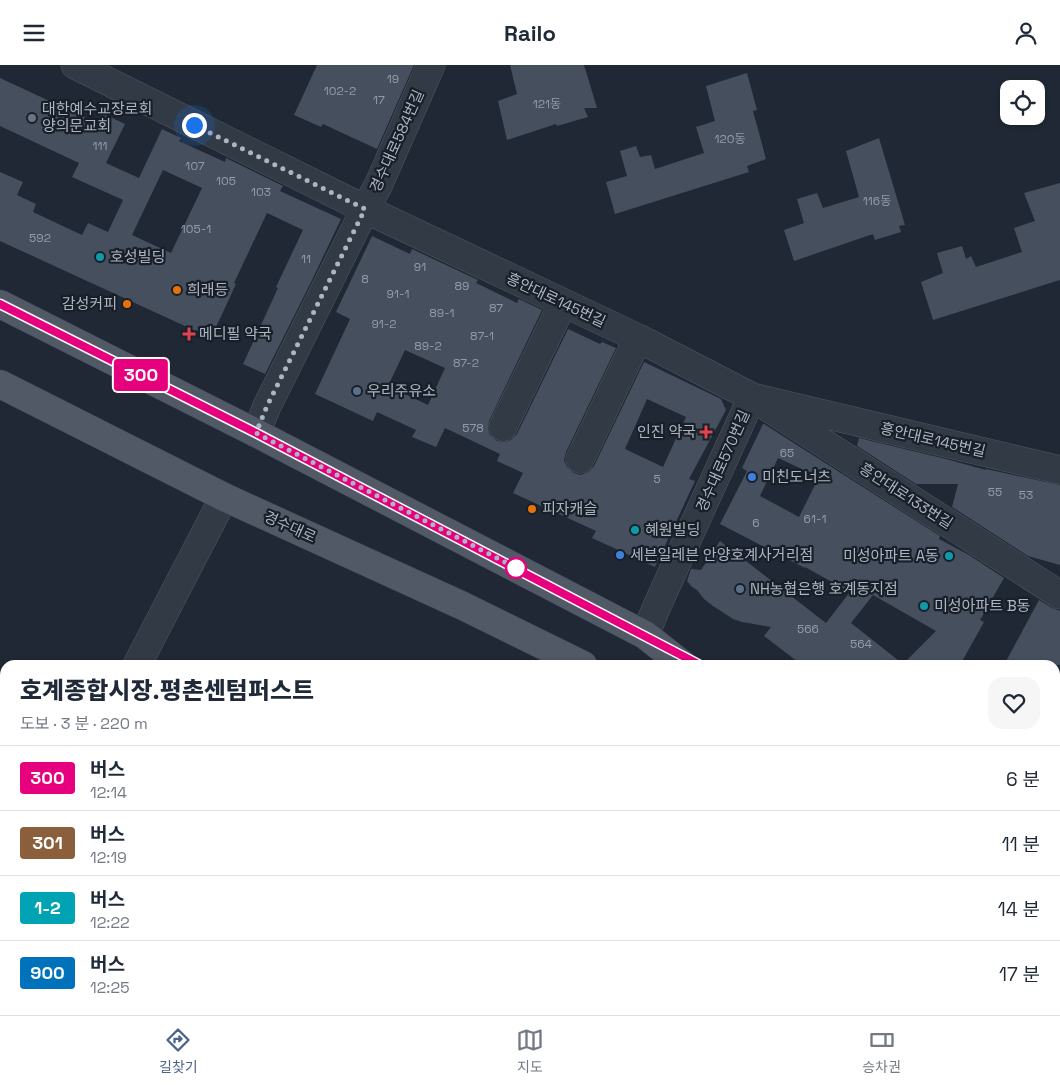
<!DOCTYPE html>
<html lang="ko">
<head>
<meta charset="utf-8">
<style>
	:root { --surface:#fff; --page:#f6f6f7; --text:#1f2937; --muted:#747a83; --line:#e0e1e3; --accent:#4a648c }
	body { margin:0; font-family:"Space Grotesk","Noto Sans KR",sans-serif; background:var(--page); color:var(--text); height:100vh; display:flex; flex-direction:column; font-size:19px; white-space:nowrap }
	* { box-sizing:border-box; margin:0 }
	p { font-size:16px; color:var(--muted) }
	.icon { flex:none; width:28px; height:28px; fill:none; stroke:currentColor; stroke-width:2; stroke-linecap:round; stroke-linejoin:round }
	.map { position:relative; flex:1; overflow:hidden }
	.panel { position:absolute; left:0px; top:595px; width:1060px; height:355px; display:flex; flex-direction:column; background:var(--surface); border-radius:15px 15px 0 0; box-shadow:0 1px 4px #0004 }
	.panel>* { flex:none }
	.badge { padding:0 10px; border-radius:4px; font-size:18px; line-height:32px }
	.tools { position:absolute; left:1000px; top:15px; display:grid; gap:10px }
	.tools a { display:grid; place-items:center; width:45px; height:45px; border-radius:10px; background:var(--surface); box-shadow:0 1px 4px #0004; font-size:25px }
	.you { position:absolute; width:25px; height:25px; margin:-12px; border:4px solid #fff; border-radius:50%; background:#1a73e8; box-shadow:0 0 0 8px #1a73e833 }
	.map>.badge { position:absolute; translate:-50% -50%; box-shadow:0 0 0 2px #fff }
	.round { display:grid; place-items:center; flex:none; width:52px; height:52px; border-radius:15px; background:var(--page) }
	.head { display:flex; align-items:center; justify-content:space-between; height:85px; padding:0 20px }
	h1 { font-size:24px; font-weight:800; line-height:38px }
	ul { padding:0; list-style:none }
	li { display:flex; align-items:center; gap:15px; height:65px; padding:0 20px; border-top:1px solid var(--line) }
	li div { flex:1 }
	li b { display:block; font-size:19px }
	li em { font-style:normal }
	li .badge { min-width:55px; font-weight:700; text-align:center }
	header { display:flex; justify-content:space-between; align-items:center; height:65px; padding:0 20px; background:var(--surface); font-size:22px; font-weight:800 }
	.dock { display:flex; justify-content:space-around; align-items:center; height:70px; border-top:1px solid var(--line); background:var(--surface); font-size:14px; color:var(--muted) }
	.dock a { display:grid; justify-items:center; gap:2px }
	.dock .current { color:var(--accent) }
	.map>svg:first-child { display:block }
	.building { fill:#454f5e; fill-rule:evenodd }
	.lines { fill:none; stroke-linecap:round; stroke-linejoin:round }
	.minor-casing { stroke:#505863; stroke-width:29 }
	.major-casing { stroke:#3c434e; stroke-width:29 }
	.minor { stroke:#323a45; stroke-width:28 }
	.major { stroke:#505965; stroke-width:28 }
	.line-casing { stroke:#fff; stroke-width:11 }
	.line { stroke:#e6007e; stroke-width:8 }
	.walk { stroke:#acb5c2; stroke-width:5; stroke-dasharray:0 9 }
	.worship-dot { fill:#6b7280; stroke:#181f29; stroke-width:2 }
	.culture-dot { fill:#0f9aa8; stroke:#181f29; stroke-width:2 }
	.food-dot { fill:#e8710a; stroke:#181f29; stroke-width:2 }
	.health-dot { fill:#e0444e; stroke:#181f29; stroke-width:2 }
	.service-dot { fill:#5c6f8a; stroke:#181f29; stroke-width:2 }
	.shop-dot { fill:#3f7fe0; stroke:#181f29; stroke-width:2 }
	.stop-dot { fill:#fff; stroke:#e6007e; stroke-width:2.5 }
	.labels { text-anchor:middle; stroke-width:4.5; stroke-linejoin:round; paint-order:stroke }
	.number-label { font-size:12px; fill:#929ca9 }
	.poi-label { font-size:15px; fill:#acb5c2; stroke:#181f29; text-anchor:start }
	.street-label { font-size:15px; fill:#acb5c2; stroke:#181f29 }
</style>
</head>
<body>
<header><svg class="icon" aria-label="menu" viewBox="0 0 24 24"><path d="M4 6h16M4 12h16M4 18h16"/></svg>Railo<svg class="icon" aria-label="person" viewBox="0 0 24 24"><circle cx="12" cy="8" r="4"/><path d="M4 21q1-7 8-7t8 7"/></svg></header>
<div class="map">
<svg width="1060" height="950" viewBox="0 0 1060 950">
	<rect width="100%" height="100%" fill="#1f2834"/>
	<path class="building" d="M 317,0 L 414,0 L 377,84 L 323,59 L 321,62 L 294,50 Z
		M 510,0 L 584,0 L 597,43 L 584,43 L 588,52 L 557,61 L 556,59 L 507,75 L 498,36 L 517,29 Z
		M 747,8 L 757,45 L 753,46 L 766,94 L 747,101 L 749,107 L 615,149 L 606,117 L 627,111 L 620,86 L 636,81 L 640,92 L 651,90 L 655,104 L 704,88 L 696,62 L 715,56 L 706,21 Z
		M 0,13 L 97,58 L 102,48 L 125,59 L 106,98 L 139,113 L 162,64 L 181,73 L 179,76 L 225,97 L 226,93 L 283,121 L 280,126 L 341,154 L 312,215 L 265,309 L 243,299 L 278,223 L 276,222 L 303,165 L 267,148 L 234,218 L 236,219 L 211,273 L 0,176 L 0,107 L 23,117 L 17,130 L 36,139 L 33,147 L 82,170 L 88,158 L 108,167 L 123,135 L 72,112 L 79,98 L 0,61 ZM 163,105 L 202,123 L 171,188 L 132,170 Z
		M 879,73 L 905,160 L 899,161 L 901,167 L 875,175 L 873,169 L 794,196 L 784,165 L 804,158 L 797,134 L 817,128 L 823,143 L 859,132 L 846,86 Z
		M 1060,118 L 1060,215 L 933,255 L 921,217 L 943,208 L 937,188 L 962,181 L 966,194 L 971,191 L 976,202 L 1022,187 L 1014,163 L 1035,156 L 1024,128 Z
		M 372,171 L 410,189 L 412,184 L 478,215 L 476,218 L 517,238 L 519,234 L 542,245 L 489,356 L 488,364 L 490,370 L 497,376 L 505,377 L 511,375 L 517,369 L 568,264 L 600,279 L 602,277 L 616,283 L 566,387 L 564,395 L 567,402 L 574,408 L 581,410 L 588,407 L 594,401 L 644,297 L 721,334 L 726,345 L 689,414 L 695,416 L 655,502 L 592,473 L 596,466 L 513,428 L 523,408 L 497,396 L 500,389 L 445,363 L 436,382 L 412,372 L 416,365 L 377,347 L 373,356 L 315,329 L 350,254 L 336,247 ZM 405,285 L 445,303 L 428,340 L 388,321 ZM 647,334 L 686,352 L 663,402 L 625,384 Z
		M 763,359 L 764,359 L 940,471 L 939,474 L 969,490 L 1004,513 L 980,555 L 984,557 L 960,600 L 802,600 L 764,571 L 771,562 L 742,557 L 733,554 L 713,541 L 704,534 L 697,525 L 692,522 L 687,516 L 691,504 L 701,505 L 720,476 L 826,558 L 850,527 L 805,502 L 805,503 L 720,459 L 747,406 L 742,403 ZM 778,393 L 819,412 L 799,452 L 760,431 ZM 873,530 L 936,566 L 903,599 L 851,558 Z
		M 859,373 L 946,394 L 986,405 L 986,404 L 1060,420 L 1060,500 L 1028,491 L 952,442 L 958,419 L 916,419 L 857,381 Z
		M 1039,535 L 1052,543 L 1060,546 L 1060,600 L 1004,600 Z"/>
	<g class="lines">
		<g class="minor-casing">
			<path id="minor" d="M 75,0 L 365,144 L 638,273 L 752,332 L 1060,405
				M 769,343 L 1060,530
				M 503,362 L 563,238
				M 256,368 L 267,341 L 365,144 L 378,121 L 431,0
				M 580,394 L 638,273
				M 645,570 L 657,541 L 752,332
				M 137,600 L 224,432
				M 1055,815 L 1060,810
				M 0,864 L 5,854
				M 640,945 L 645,950
				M 921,950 L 926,945"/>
		</g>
		<g class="major-casing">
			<path id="major" d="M 0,239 L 256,368 L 645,570 L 683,600
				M 0,319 L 224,432 L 463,541 L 583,600
				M 1055,900 L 1060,905
				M 1055,942 L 1060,947
				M 969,945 L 974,950
				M 1019,945 L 1024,950"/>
		</g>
		<use href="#minor" class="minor"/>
		<use href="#major" class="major"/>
	</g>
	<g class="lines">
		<g class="line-casing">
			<path id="line" d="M 0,239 L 256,368 L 700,600"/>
		</g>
		<use href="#line" class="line"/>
		<path class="walk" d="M 194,60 L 365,144 L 267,341 L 256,368 L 522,506 L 516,503"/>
	</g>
	<circle class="worship-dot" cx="32" cy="53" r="5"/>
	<g class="culture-dot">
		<circle cx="100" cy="192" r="5"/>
		<circle cx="635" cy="465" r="5"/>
		<circle cx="949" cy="491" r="5"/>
		<circle cx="924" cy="541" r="5"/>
	</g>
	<g class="food-dot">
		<circle cx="177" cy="225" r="5"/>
		<circle cx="127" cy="239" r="5"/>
		<circle cx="532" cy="444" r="5"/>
	</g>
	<g class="health-dot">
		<path d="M186.5 261.5h5v5h5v5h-5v5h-5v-5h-5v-5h5z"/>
		<path d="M703.5 359.5h5v5h5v5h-5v5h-5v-5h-5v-5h5z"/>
	</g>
	<g class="service-dot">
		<circle cx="357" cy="326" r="5"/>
		<circle cx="740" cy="524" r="5"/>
	</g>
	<g class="shop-dot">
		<circle cx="752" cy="412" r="5"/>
		<circle cx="620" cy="490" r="5"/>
	</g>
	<circle class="stop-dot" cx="516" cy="503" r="10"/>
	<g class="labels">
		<g class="number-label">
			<text x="393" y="18">19</text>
			<text x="340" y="30">102-2</text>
			<text x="379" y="39">17</text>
			<text x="547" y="43">121동</text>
			<text x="730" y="78">120동</text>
			<text x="100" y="85">111</text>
			<text x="195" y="105">107</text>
			<text x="226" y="120">105</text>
			<text x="261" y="131">103</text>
			<text x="877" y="140">116동</text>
			<text x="196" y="168">105-1</text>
			<text x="40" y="177">592</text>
			<text x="306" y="198">11</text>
			<text x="420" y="206">91</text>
			<text x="365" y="218">8</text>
			<text x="462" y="225">89</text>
			<text x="398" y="233">91-1</text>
			<text x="496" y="247">87</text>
			<text x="442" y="252">89-1</text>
			<text x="384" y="263">91-2</text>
			<text x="482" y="275">87-1</text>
			<text x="428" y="285">89-2</text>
			<text x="466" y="302">87-2</text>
			<text x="473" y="367">578</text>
			<text x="787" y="392">65</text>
			<text x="657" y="418">5</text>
			<text x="995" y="431">55</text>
			<text x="1026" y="434">53</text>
			<text x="815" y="458">61-1</text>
			<text x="756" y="462">6</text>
			<text x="808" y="568">566</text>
			<text x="861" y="583">564</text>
		</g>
		<g class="poi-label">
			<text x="42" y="49">대한예수교장로회<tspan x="42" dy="17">양의문교회</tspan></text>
			<text x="110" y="197">호성빌딩</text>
			<text x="187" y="230">희래등</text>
			<text x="117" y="244" text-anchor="end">감성커피</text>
			<text x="199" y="274">메디필 약국</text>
			<text x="367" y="331">우리주유소</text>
			<text x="696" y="372" text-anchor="end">인진 약국</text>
			<text x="762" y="417">미친도너츠</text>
			<text x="542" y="449">피자캐슬</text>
			<text x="645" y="470">혜원빌딩</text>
			<text x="630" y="495">세븐일레븐 안양호계사거리점</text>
			<text x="939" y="496" text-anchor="end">미성아파트 A동</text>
			<text x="750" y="529">NH농협은행 호계동지점</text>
			<text x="934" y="546">미성아파트 B동</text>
		</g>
		<g class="street-label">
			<text transform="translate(397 76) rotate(-66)" y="5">경수대로584번길</text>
			<text transform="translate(556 235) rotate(25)" y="5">흥안대로145번길</text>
			<text transform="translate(933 375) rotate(13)" y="5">흥안대로145번길</text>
			<text transform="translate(723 396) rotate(-66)" y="5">경수대로570번길</text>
			<text transform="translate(906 431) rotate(33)" y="5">흥안대로133번길</text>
			<text transform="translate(290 462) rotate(24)" y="5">경수대로</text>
		</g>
	</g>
</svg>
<div class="tools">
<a><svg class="icon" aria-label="locate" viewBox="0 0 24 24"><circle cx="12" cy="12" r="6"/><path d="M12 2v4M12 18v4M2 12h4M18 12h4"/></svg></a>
</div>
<div class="you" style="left:194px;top:60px"></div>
<b class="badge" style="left:141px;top:310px;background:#e6007e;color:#fff">300</b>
<section class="panel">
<div class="head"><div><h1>호계종합시장.평촌센텀퍼스트</h1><p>도보 · 3 분 · 220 m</p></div><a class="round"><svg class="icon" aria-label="heart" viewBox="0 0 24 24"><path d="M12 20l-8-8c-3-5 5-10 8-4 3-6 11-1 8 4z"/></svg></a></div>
<ul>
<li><span class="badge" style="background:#e6007e;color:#fff">300</span><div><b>버스</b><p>12:14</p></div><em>6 분</em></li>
<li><span class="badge" style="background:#8b5e3c;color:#fff">301</span><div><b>버스</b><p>12:19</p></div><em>11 분</em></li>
<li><span class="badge" style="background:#00a3b4;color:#fff">1-2</span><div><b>버스</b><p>12:22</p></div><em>14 분</em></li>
<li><span class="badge" style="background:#0072bc;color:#fff">900</span><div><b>버스</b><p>12:25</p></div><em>17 분</em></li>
</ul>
</section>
</div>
<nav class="dock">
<a class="current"><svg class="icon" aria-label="directions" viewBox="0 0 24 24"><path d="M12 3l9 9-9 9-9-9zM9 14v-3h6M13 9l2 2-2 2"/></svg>길찾기</a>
<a><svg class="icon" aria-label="map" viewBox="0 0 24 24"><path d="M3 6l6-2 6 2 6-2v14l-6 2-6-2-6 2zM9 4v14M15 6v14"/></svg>지도</a>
<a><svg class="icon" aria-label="tickets" viewBox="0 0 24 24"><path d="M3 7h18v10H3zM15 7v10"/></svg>승차권</a>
</nav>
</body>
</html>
